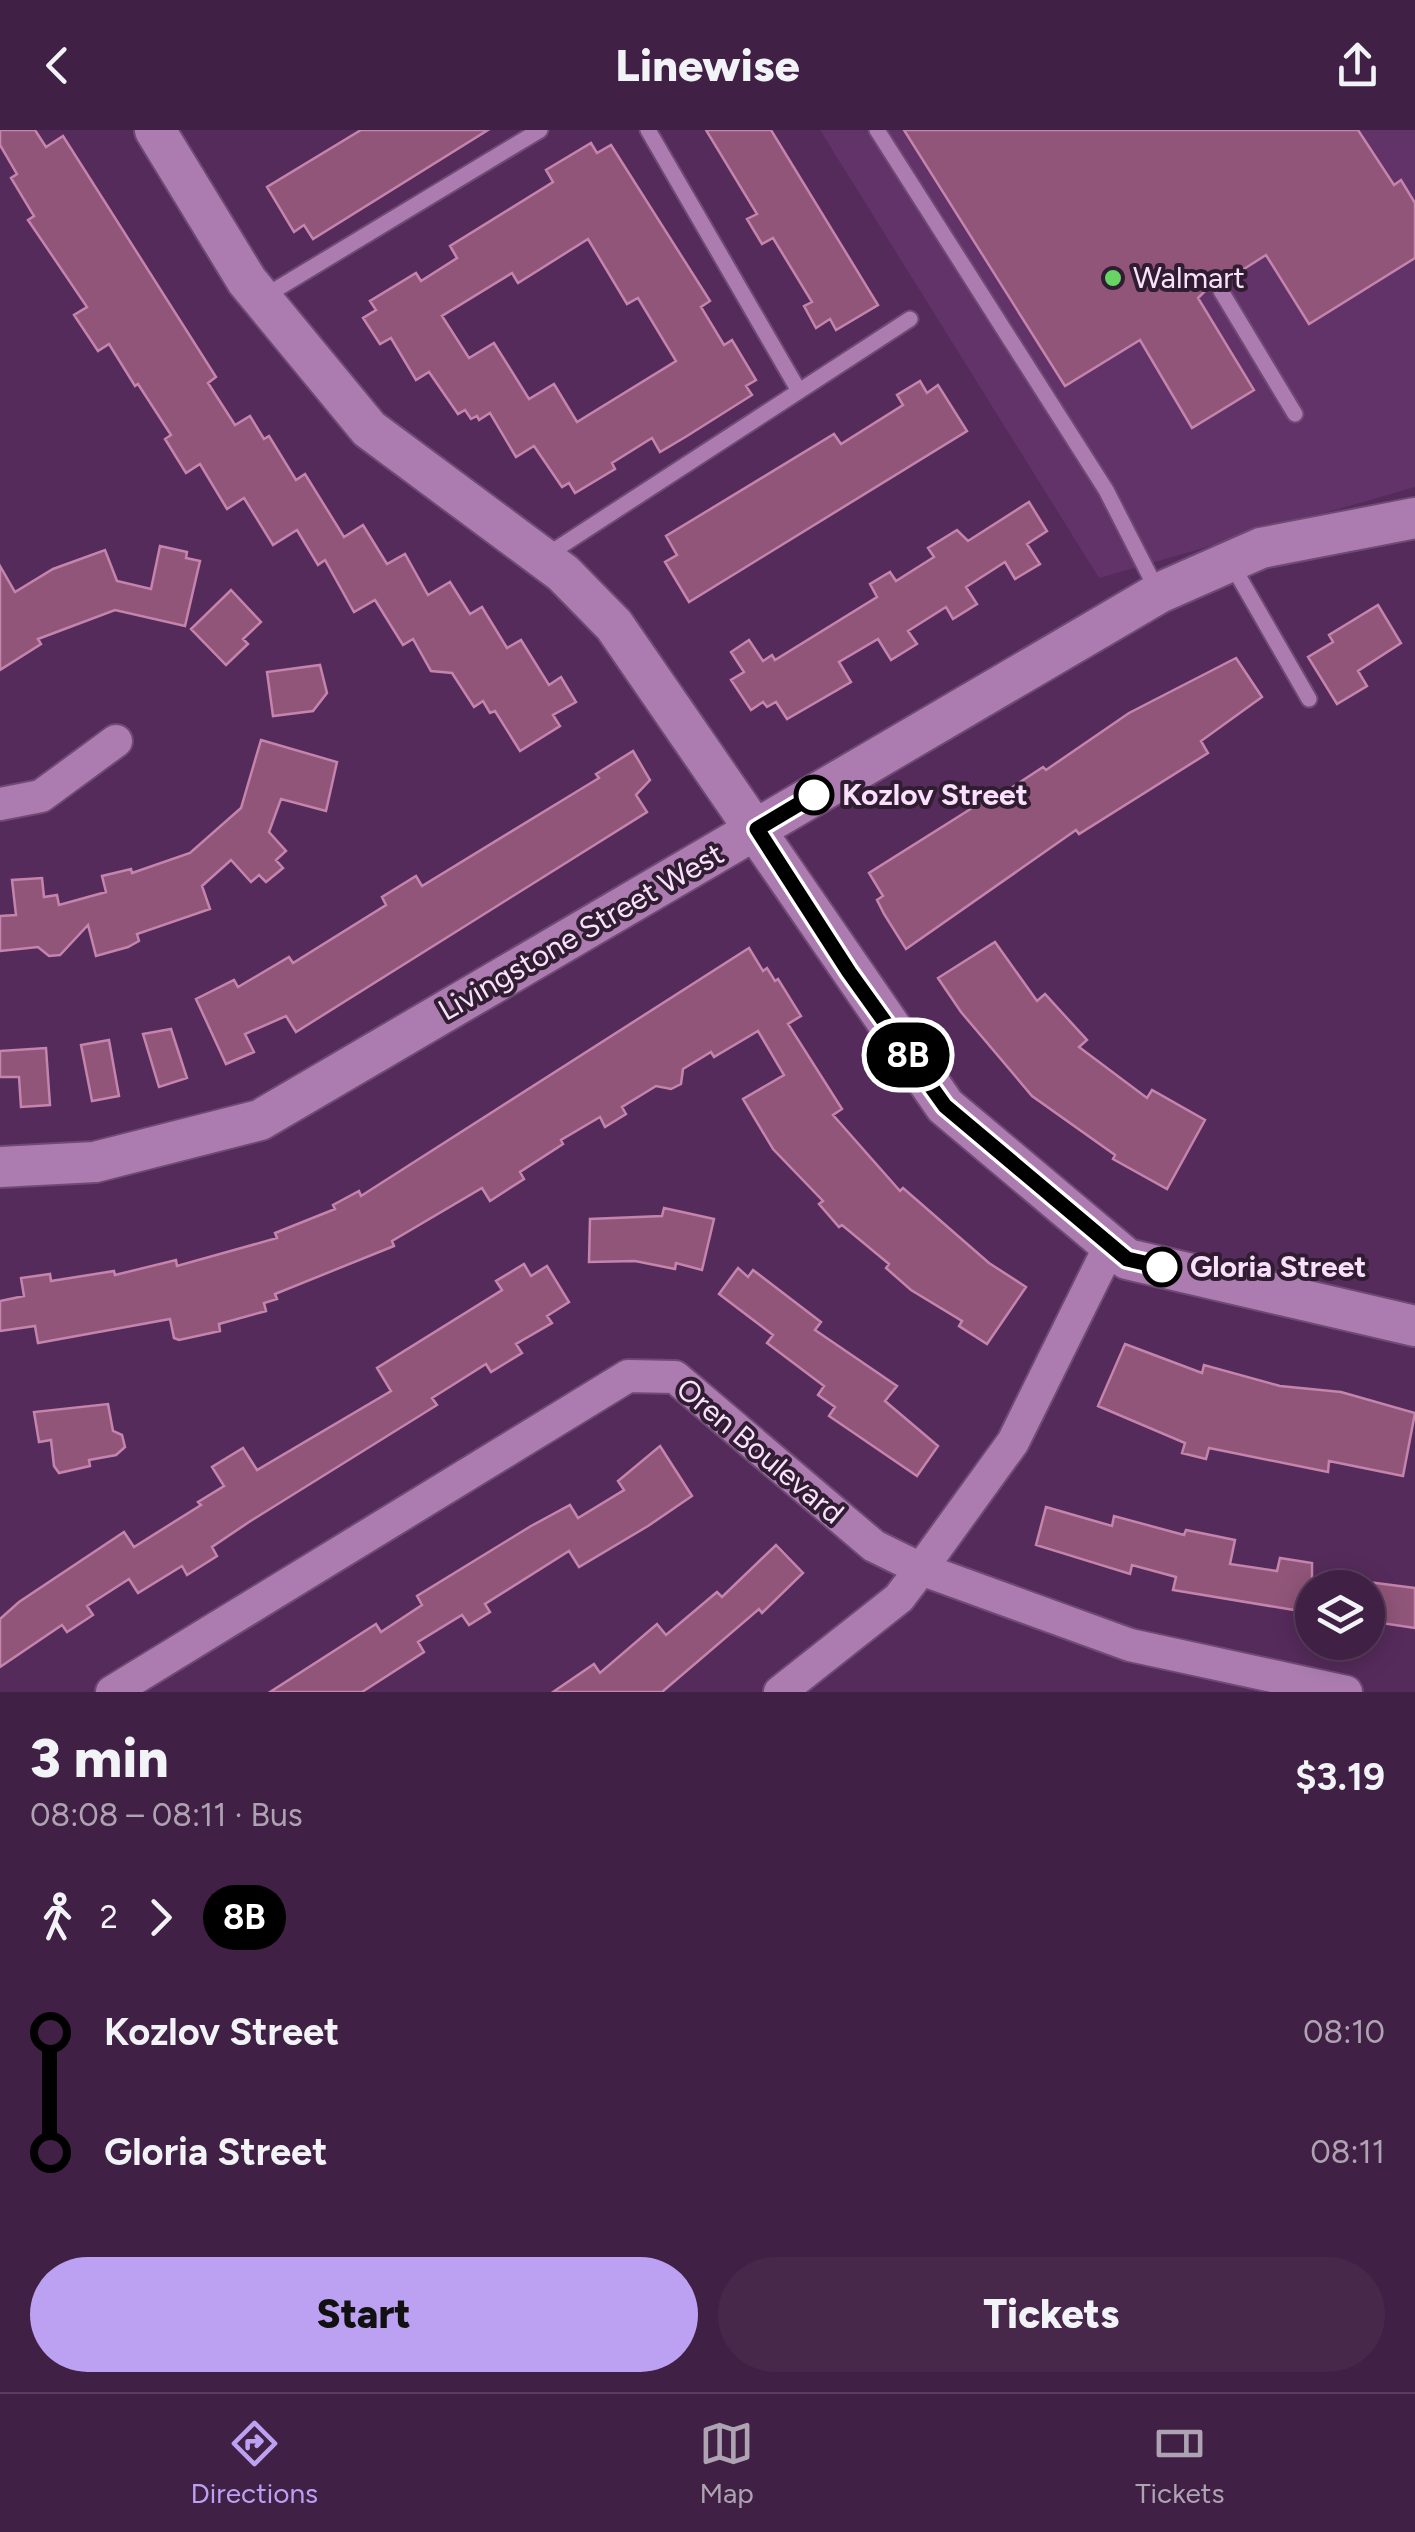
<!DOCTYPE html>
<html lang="en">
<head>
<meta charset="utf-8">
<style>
	:root { --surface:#402044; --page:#47284b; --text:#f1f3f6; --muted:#aea3b2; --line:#593e5d; --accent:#bca0f2 }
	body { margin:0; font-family:Figtree,sans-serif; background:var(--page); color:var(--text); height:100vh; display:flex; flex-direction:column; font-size:38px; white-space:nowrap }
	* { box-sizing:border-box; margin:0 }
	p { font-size:32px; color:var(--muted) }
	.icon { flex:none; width:55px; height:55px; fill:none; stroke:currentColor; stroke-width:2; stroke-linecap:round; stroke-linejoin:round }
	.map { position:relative; height:1562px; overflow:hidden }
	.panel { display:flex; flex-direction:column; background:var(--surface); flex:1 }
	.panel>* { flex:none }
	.badge { padding:0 20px; border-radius:32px; font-size:35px; line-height:65px }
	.fabs { position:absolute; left:1295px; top:1440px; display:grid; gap:20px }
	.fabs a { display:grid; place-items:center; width:90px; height:90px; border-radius:50%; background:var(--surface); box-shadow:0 5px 25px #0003,0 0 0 2px var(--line); font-size:50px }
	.map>.badge { position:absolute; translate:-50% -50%; box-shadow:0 0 0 5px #fff }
	.legs { display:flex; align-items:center; gap:15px; height:110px; padding:0 30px; font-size:32px }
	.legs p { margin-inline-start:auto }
	.summary { display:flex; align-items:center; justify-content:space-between; height:170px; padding:0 30px }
	h1 { font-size:55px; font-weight:800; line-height:75px }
	.button { display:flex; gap:20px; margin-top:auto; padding:20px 30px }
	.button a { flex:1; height:115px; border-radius:60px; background:var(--accent); color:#111; font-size:40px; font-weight:800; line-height:115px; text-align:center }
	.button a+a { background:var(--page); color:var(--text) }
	ul { padding:0 30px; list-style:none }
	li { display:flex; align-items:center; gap:35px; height:120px; font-size:38px }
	li i { display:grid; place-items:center; width:15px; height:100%; margin:0 12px; background:currentColor }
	li i::after { content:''; width:25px; height:25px; margin:-12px; border:8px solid; border-radius:50%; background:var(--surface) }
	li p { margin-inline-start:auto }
	li:first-child i { background:linear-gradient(#0000 50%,currentColor 0) }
	li:last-child i { background:linear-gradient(currentColor 50%,#0000 0) }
	header { display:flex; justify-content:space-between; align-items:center; height:130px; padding:0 30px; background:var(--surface); font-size:45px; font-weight:800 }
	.dock { display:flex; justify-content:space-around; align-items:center; height:140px; border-top:2px solid var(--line); background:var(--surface); font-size:28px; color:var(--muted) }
	.dock a { display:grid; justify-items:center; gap:5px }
	.dock .selected { color:var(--accent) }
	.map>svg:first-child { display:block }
	.built { fill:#623368 }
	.building { fill:#91557a; stroke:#c584ab; stroke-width:2.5; fill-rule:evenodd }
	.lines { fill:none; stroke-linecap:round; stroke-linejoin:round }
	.service-casing { stroke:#6f4a74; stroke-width:19 }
	.minor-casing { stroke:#6f4a74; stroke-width:36 }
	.tertiary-casing { stroke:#6f4a74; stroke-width:44 }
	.service { stroke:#ac7cb1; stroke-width:15 }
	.minor { stroke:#ac7cb1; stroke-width:32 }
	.tertiary { stroke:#ac7cb1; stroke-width:40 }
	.line-1-casing { stroke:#fff; stroke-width:22 }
	.line-1 { stroke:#000; stroke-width:15 }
	.poi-dot { fill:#68d465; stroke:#301d32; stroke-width:4 }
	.stop-1-dot { fill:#fff; stroke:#000; stroke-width:5 }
	.labels { text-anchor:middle; stroke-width:8; stroke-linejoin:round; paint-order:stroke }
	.poi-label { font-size:30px; fill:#fae0fd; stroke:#301d32; text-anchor:start }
	.stop-label { font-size:30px; font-weight:bold; fill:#fae0fd; stroke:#301d32; text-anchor:start }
	.street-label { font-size:30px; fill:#fae0fd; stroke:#301d32 }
</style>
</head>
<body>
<header><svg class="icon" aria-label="back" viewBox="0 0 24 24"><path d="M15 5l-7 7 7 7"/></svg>Linewise<svg class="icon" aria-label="share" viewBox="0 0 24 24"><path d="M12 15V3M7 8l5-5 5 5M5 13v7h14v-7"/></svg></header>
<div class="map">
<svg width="1415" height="1562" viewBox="0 0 1415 1562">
	<rect width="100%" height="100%" fill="#552b5b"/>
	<path class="built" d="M 820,0 L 1415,0 L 1415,357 L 1099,448 Z"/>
	<path class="building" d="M 0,0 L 35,0 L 46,17 L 63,6 L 216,247 L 208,253 L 235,295 L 250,286 L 264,309 L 269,306 L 296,350 L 305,344 L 344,407 L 363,395 L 387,434 L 405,424 L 428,465 L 450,452 L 470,484 L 482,477 L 507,518 L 521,510 L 549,555 L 561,547 L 576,572 L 553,585 L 560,596 L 520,621 L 495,581 L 490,583 L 483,571 L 474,577 L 452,543 L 431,541 L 413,509 L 403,515 L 375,470 L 354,482 L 325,430 L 318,435 L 297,400 L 273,415 L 244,368 L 227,379 L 200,334 L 186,343 L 165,309 L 171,305 L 138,254 L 135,256 L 109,214 L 98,221 L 74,185 L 87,177 L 28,90 L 34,86 L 11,48 L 17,44 L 0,15 Z
		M 361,0 L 488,0 L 313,109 L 304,95 L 294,102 L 267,57 Z
		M 706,0 L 771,0 L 878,175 L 836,200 L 830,189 L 816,198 L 804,176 L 812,172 L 773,108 L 762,114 L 747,89 L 757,84 Z
		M 904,0 L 1358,0 L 1394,55 L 1401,50 L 1415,73 L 1415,128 L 1309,194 L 1266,125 L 1225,151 L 1214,152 L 1198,168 L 1254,260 L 1192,298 L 1140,210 L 1065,256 Z
		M 591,13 L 597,23 L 611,15 L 710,171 L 701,177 L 724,215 L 732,210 L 756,250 L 746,256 L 752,265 L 687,306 L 660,322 L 652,308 L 612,333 L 615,339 L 575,363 L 569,353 L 562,357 L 534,316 L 516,327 L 490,283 L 479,290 L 477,286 L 471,289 L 465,280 L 458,284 L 429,242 L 416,250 L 391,208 L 380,214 L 363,188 L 376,180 L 370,171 L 416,143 L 421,151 L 457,128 L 450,116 L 553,52 L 546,40 ZM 588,109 L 627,174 L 638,168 L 676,231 L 577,292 L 554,254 L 529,269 L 494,213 L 469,228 L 442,186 L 512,143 L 518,153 Z
		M 920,251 L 927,263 L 938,255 L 967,301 L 689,472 L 665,432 L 677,425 L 666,406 L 834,304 L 841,314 L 903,275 L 897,265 Z
		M 1029,372 L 1047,401 L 1027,414 L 1040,434 L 1015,449 L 1005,432 L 966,457 L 977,474 L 953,489 L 946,477 L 908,501 L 917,514 L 891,530 L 878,509 L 839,532 L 851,552 L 787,589 L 776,572 L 767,577 L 763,572 L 751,580 L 731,550 L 744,542 L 731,522 L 749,510 L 763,531 L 772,525 L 775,530 L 877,467 L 870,454 L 890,442 L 896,451 L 934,427 L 928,418 L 957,400 L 968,411 Z
		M 160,416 L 187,422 L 186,428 L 200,431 L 185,496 L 115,480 L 38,509 L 41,514 L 0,540 L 0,436 L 15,462 L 53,439 L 105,420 L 117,451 L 151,459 Z
		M 231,460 L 261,492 L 243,509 L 248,514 L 226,535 L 191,499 Z
		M 1378,475 L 1401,513 L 1358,541 L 1367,556 L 1337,574 L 1308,527 L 1333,512 L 1329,505 Z
		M 1236,528 L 1262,567 L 1201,611 L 1208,623 L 1079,704 L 1076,700 L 906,819 L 884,784 L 877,770 L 883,766 L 869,743 L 988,668 L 990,672 L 1043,637 L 1046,640 L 1129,583 Z
		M 320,535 L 327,563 L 313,581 L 273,586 L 267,542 Z
		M 261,610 L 337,632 L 326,681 L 281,669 L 269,702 L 286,721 L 276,730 L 283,738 L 266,752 L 259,745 L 251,752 L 231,730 L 202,756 L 210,779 L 137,804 L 139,811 L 128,817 L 96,826 L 88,795 L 60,825 L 49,826 L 38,817 L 0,821 L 0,786 L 16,785 L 12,750 L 42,748 L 44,767 L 57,765 L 59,775 L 106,762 L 102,746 L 131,739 L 132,743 L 190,723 L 241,678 Z
		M 633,621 L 650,650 L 636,665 L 647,682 L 296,902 L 286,886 L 245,904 L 254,922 L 226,934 L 196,869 L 234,850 L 238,857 L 289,827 L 293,833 L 386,775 L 382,767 L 416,746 L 422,756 L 599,648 L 596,644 Z
		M 995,812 L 1037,871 L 1045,864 L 1087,910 L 1079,917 L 1147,968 L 1152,960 L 1205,990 L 1167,1059 L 1113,1029 L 1115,1025 L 1032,966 L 961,882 L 938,848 Z
		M 749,818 L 763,841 L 767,838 L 775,851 L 778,849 L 801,886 L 788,894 L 842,979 L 833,985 L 900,1061 L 903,1058 L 989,1133 L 1026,1157 L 987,1214 L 959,1196 L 962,1191 L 911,1160 L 886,1138 L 889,1134 L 842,1095 L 839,1097 L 819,1074 L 823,1071 L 773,1019 L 743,969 L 784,945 L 758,901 L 714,927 L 711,922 L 683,939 L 681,954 L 671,959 L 656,956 L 622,977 L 626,984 L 605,997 L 600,987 L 561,1010 L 563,1014 L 520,1042 L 524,1049 L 490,1071 L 482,1058 L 392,1111 L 394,1116 L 275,1164 L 277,1169 L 264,1173 L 266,1181 L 219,1194 L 220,1201 L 179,1210 L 174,1208 L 170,1189 L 38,1213 L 35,1196 L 0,1201 L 0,1171 L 24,1166 L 21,1148 L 50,1144 L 51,1151 L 114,1141 L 115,1145 L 176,1130 L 177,1136 L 277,1108 L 275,1103 L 335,1079 L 333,1075 L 359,1061 L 361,1066 Z
		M 171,899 L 187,948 L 159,957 L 143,904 Z
		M 109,910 L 119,966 L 92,971 L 81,915 Z
		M 46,918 L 50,975 L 21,977 L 19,947 L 0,947 L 0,921 Z
		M 664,1078 L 714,1089 L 702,1140 L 676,1133 L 675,1139 L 635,1131 L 589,1132 L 590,1089 L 662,1086 Z
		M 524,1134 L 531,1146 L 547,1136 L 569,1172 L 547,1186 L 552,1193 L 516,1214 L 522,1223 L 491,1242 L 486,1234 L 432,1268 L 437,1275 L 249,1392 L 212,1417 L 217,1426 L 187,1445 L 182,1436 L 138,1463 L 129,1449 L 87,1476 L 93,1485 L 67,1502 L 62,1495 L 0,1537 L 0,1489 L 19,1472 L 124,1402 L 134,1417 L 201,1375 L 198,1372 L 224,1356 L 212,1337 L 243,1318 L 257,1340 L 391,1261 L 377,1238 L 502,1160 L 496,1151 Z
		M 738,1138 L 748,1147 L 753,1140 L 821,1192 L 815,1200 L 897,1256 L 885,1271 L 938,1316 L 917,1346 L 829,1286 L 835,1277 L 818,1265 L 824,1256 L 767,1213 L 773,1205 L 719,1164 Z
		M 1125,1214 L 1202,1243 L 1204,1235 L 1280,1256 L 1341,1262 L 1415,1283 L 1403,1346 L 1329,1331 L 1328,1342 L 1209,1318 L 1206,1329 L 1182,1323 L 1185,1313 L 1098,1276 Z
		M 108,1274 L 113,1301 L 122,1305 L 125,1317 L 116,1325 L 89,1330 L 90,1336 L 59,1343 L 54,1336 L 51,1310 L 39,1312 L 34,1282 Z
		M 660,1316 L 692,1366 L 648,1396 L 579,1437 L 569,1421 L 485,1474 L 490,1482 L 469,1495 L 462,1485 L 418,1512 L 424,1522 L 362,1562 L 270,1562 L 376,1494 L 381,1502 L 422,1475 L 417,1466 L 531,1396 L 570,1375 L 578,1388 L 624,1360 L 618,1351 Z
		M 1046,1377 L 1112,1396 L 1114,1386 L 1184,1405 L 1186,1400 L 1235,1410 L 1230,1434 L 1277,1441 L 1280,1428 L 1312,1433 L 1312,1483 L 1173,1460 L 1176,1447 L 1132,1435 L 1130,1444 L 1036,1415 Z
		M 776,1415 L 803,1443 L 762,1483 L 759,1479 L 662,1562 L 553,1562 L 594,1534 L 600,1543 L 657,1494 L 666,1505 L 717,1462 L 722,1467 Z
		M 1368,1452 L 1415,1458 L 1415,1498 L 1368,1491 Z"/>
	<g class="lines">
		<g class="service-casing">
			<path id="service" d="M 648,0 L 799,261
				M 877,0 L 1106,360 L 1157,460
				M 1221,161 L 1295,284
				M 265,166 L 540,0
				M 544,427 L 910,189
				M 1232,435 L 1309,569"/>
		</g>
		<g class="minor-casing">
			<path id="minor" d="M 0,674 L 41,666 L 116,611
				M 112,1562 L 628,1246 L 675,1247 L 874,1416 L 921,1439 L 1130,1515 L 1346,1562
				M 780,1562 L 899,1468 L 921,1439 L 1013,1312 L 1110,1116"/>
		</g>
		<g class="tertiary-casing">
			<path id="tertiary" d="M 155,0 L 247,151 L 369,299 L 563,443 L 614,495 L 945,976 L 1127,1129 L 1415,1196
				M 0,1037 L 95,1032 L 260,990 L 1159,463 L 1261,418 L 1415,388"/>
		</g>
		<use href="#service" class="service"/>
		<use href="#minor" class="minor"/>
		<use href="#tertiary" class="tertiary"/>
	</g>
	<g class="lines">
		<g class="line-1-casing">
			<path id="line-1" d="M 814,665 L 757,699 L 849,842 L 945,976 L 1127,1129 L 1162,1137"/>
		</g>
		<use href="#line-1" class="line-1"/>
	</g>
	<circle class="poi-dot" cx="1113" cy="148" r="10"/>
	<g class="stop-1-dot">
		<circle cx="814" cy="665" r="18"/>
		<circle cx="1162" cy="1137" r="18"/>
	</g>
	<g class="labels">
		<g class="poi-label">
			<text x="1133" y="158">Walmart</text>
		</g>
		<g class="stop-label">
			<text x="842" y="675">Kozlov Street</text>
			<text x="1190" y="1147">Gloria Street</text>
		</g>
		<g class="street-label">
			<text transform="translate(581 802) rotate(-30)" y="10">Livingstone Street West</text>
			<text transform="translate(760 1321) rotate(40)" y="10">Oren Boulevard</text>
		</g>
	</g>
</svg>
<div class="fabs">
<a><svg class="icon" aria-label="layers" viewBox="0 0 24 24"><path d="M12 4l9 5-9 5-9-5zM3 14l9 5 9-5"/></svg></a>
</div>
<b class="badge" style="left:908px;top:925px;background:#000;color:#fff">8B</b>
</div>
<section class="panel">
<div class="summary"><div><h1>3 min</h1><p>08:08 – 08:11 · Bus</p></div><b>$3.19</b></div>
<div class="legs"><svg class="icon" aria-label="walk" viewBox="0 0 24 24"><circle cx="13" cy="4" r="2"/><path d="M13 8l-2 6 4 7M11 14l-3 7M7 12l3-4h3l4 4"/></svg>2<svg class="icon" aria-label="forward" viewBox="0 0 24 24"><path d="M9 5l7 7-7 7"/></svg><b class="badge" style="background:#000;color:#fff">8B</b></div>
<ul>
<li><i style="color:#000"></i><b>Kozlov Street</b><p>08:10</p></li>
<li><i style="color:#000"></i><b>Gloria Street</b><p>08:11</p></li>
</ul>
<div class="button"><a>Start</a><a>Tickets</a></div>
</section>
<nav class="dock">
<a class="selected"><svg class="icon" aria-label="directions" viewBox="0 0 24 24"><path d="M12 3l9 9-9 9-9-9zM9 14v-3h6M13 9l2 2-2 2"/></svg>Directions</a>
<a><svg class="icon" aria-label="map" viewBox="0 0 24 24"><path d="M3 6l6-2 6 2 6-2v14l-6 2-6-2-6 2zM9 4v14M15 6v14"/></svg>Map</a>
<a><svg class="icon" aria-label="tickets" viewBox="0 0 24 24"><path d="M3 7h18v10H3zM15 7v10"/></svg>Tickets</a>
</nav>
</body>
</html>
